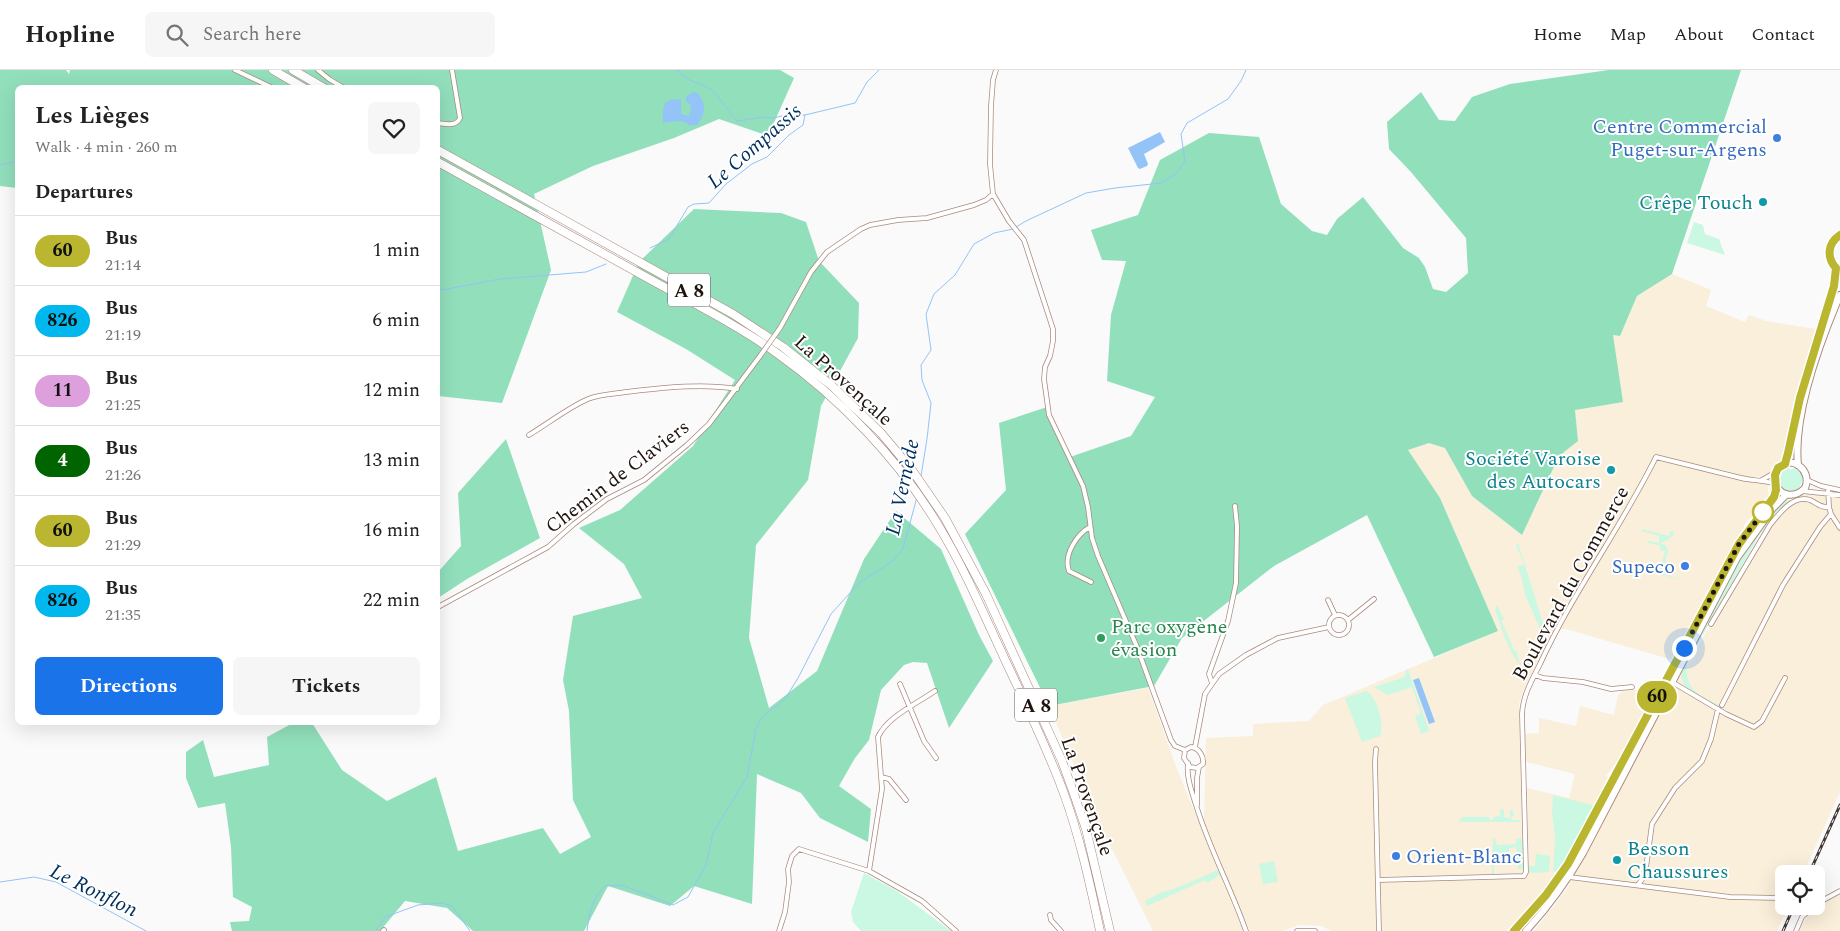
<!DOCTYPE html>
<html lang="en">
<head>
<meta charset="utf-8">
<style>
	:root { --surface:#fff; --page:#f6f6f6; --text:#222; --muted:#767676; --line:#e0e0e0; --accent:#1a73e8 }
	body { margin:0; font-family:Spectral,serif; background:var(--page); color:var(--text); height:100vh; display:flex; flex-direction:column; font-size:19px; white-space:nowrap }
	* { box-sizing:border-box; margin:0 }
	p { font-size:16px; color:var(--muted) }
	.icon { flex:none; width:28px; height:28px; fill:none; stroke:currentColor; stroke-width:2; stroke-linecap:round; stroke-linejoin:round }
	.map { position:relative; flex:1; overflow:hidden }
	.details { position:absolute; left:15px; top:15px; width:425px; height:640px; display:flex; flex-direction:column; background:var(--surface); border-radius:8px; box-shadow:0 5px 20px #0002 }
	.details>* { flex:none }
	.badge { padding:0 10px; border-radius:16px; font-size:18px; line-height:32px }
	.controls { position:absolute; left:1775px; top:795px; display:grid; gap:10px }
	.controls a { display:grid; place-items:center; width:50px; height:50px; border-radius:8px; background:var(--surface); box-shadow:0 5px 20px #0002; font-size:25px }
	.you { position:absolute; width:25px; height:25px; margin:-12px; border:4px solid #fff; border-radius:50%; background:#1a73e8; box-shadow:0 0 0 8px #1a73e833 }
	.map>.badge { position:absolute; translate:-50% -50%; box-shadow:0 0 0 2px #fff }
	h2 { padding:0 20px; font-size:19px; line-height:45px }
	.round { display:grid; place-items:center; flex:none; width:52px; height:52px; border-radius:8px; background:var(--page) }
	.headline { display:flex; align-items:center; justify-content:space-between; height:85px; padding:0 20px }
	h1 { font-size:24px; font-weight:700; line-height:38px }
	.primary-button { display:flex; gap:10px; margin-top:auto; padding:10px 20px }
	.primary-button a { flex:1; height:58px; border-radius:8px; background:var(--accent); color:#fff; font-size:20px; font-weight:700; line-height:58px; text-align:center }
	.primary-button a+a { background:var(--page); color:var(--text) }
	ul { padding:0; list-style:none }
	li { display:flex; align-items:center; gap:15px; height:70px; padding:0 20px; border-top:1px solid var(--line) }
	li div { flex:1 }
	li b { display:block; font-size:19px }
	li em { font-style:normal }
	li .badge { min-width:55px; font-weight:700; text-align:center }
	header { display:flex; align-items:center; gap:30px; box-sizing:border-box; height:70px; padding:0 25px; background:var(--surface); border-bottom:1px solid var(--line) }
	header strong { font-size:24px }
	nav { display:flex; gap:28px; margin-inline-start:auto; font-size:18px }
	.search { width:350px; height:45px; background:var(--page); display:flex; align-items:center; gap:12px; box-sizing:border-box; padding:0 18px; border-radius:8px; color:var(--muted); font-size:19px }
	.map>svg:first-child { display:block }
	.industrial { fill:#f9efda }
	.green { fill:#cbf8e2 }
	.forest { fill:#92dfbc }
	.water { fill:#94c3f8 }
	.lines { fill:none; stroke-linecap:round; stroke-linejoin:round }
	.stream { stroke:#94c3f8; stroke-width:1 }
	.street-casing { stroke:#ab897c; stroke-width:5.5 }
	.primary-casing { stroke:#ab897c; stroke-width:8 }
	.highway-casing { stroke:#ab897c; stroke-width:9 }
	.street { stroke:#fff; stroke-width:4 }
	.primary { stroke:#fff; stroke-width:6 }
	.highway { stroke:#fff; stroke-width:8 }
	.rail-casing { stroke:#433834; stroke-width:3 }
	.rail { stroke:#fff; stroke-width:1; stroke-dasharray:4; stroke-linecap:butt }
	.street-bridge-casing { stroke:#ab897c; stroke-width:5.5; stroke-linecap:butt }
	.street-bridge { stroke:#fff; stroke-width:4 }
	.line-casing { stroke:#fff; stroke-width:11 }
	.line { stroke:#bab62f; stroke-width:8 }
	.walk { stroke:#21140f; stroke-width:5; stroke-dasharray:0 9 }
	.shop-dot { fill:#3f7fe0; stroke:#fff; stroke-width:2 }
	.culture-dot { fill:#0f9aa8; stroke:#fff; stroke-width:2 }
	.stop-dot { fill:#fff; stroke:#bab62f; stroke-width:2.5 }
	.leisure-dot { fill:#2e9e5b; stroke:#fff; stroke-width:2 }
	.labels { text-anchor:middle; stroke-width:4; stroke-linejoin:round; paint-order:stroke }
	.shield { fill:#fff; stroke:#645a57; stroke-width:1 }
	.shield-label { font-size:19px; font-weight:bold; fill:#21140f }
	.shop-label { font-size:20px; fill:#366cbe; stroke:#fff; text-anchor:end }
	.culture-label { font-size:20px; fill:#0d838f; stroke:#fff; text-anchor:end }
	.street-label { font-size:20px; fill:#21140f; stroke:#fff }
	.leisure-label { font-size:20px; fill:#27864d; stroke:#fff; text-anchor:start }
	.water-label { font-size:21px; font-style:italic; fill:#003261; stroke:#fff }
</style>
</head>
<body>
<header>
<strong>Hopline</strong>
<div class="search"><svg class="icon" aria-label="search" viewBox="0 0 24 24"><circle cx="10" cy="10" r="6"/><path d="M15 15l6 6"/></svg>Search here</div>
<nav><a>Home</a><a>Map</a><a>About</a><a>Contact</a></nav>
</header>
<div class="map">
<svg width="1840" height="861" viewBox="0 0 1840 861">
	<rect width="100%" height="100%" fill="#fafafa"/>
	<path class="industrial" d="M 1672,204 L 1711,220 L 1706,236 L 1745,252 L 1749,245 L 1766,251 L 1815,259 L 1782,389 L 1773,398 L 1767,412 L 1769,426 L 1760,439 L 1746,452 L 1673,590 L 1566,559 L 1554,559 L 1524,619 L 1519,634 L 1523,803 L 1529,803 L 1527,718 L 1569,728 L 1575,704 L 1526,692 L 1525,664 L 1539,663 L 1539,648 L 1576,656 L 1580,636 L 1614,645 L 1618,625 L 1623,621 L 1632,619 L 1653,626 L 1621,686 L 1606,706 L 1611,710 L 1563,798 L 1529,837 L 1506,861 L 1332,861 L 1321,856 L 1299,855 L 1282,861 L 1250,861 L 1209,767 L 1204,752 L 1206,668 L 1253,666 L 1253,654 L 1309,651 L 1323,635 L 1498,561 L 1440,428 L 1408,380 L 1429,373 L 1445,377 L 1472,426 L 1522,465 L 1559,386 L 1578,371 L 1575,340 L 1613,265 L 1620,266 L 1637,226 Z
		M 1808,424 L 1840,428 L 1840,722 L 1803,804 L 1784,804 L 1784,836 L 1788,836 L 1777,861 L 1534,861 L 1566,820 L 1594,768 L 1673,617 L 1688,594 L 1769,453 L 1794,428 Z
		M 1148,618 L 1177,699 L 1243,860 L 1242,861 L 1153,861 L 1097,749 L 1049,636 Z
		M 1840,825 L 1840,861 L 1799,861 L 1807,847 L 1819,835 Z"/>
	<path class="green" d="M 1694,152 L 1703,155 L 1705,164 L 1719,169 L 1725,185 L 1687,173 Z
		M 1789,398 L 1790,400 L 1794,398 L 1800,402 L 1803,408 L 1800,417 L 1793,422 L 1785,421 L 1779,413 C 1778,405 1782,400 1789,398 Z
		M 1788,430 L 1794,430 L 1778,442 L 1760,464 L 1687,593 C 1683,623 1705,627 1726,639 C 1716,635 1689,624 1684,614 C 1681,609 1681,603 1682,598 L 1742,485 L 1775,441 Z
		M 1642,459 L 1669,466 L 1670,461 L 1674,462 C 1672,470 1666,470 1660,473 L 1665,475 L 1668,480 L 1662,504 L 1688,512 L 1662,505 L 1660,501 L 1665,481 L 1660,480 L 1661,476 L 1648,473 L 1648,471 L 1659,473 L 1659,466 L 1642,461 Z
		M 1518,473 L 1548,569 L 1543,565 L 1525,525 L 1522,508 L 1517,497 L 1524,494 L 1516,475 Z
		M 1497,535 L 1504,549 L 1501,550 L 1515,582 L 1517,581 L 1518,589 L 1522,595 L 1532,591 L 1530,587 L 1536,582 L 1536,583 L 1529,598 C 1512,598 1501,555 1495,540 Z
		M 1408,599 L 1429,661 L 1421,664 L 1415,646 L 1421,643 L 1412,617 L 1388,625 L 1374,617 L 1405,607 L 1406,600 Z
		M 1367,621 C 1378,629 1384,653 1380,666 L 1362,672 L 1345,628 Z
		M 1608,709 L 1611,710 L 1584,761 L 1563,798 L 1553,802 L 1555,768 L 1552,743 L 1553,725 L 1596,736 Z
		M 1504,739 L 1504,747 L 1510,748 L 1510,740 L 1513,740 L 1514,746 L 1511,747 L 1512,750 L 1520,750 L 1519,752 L 1459,752 L 1462,747 L 1489,747 L 1489,749 L 1493,750 L 1493,747 L 1500,746 L 1500,740 Z
		M 1493,768 L 1495,768 L 1497,775 L 1516,774 L 1516,768 L 1522,769 L 1523,799 L 1518,799 L 1516,777 L 1509,778 L 1509,782 L 1503,782 L 1497,789 L 1494,789 L 1494,805 L 1492,805 Z
		M 1536,784 L 1550,786 L 1549,802 L 1529,803 L 1529,796 L 1535,796 Z
		M 1274,791 L 1278,812 L 1263,814 L 1259,794 Z
		M 1218,800 L 1220,805 L 1207,813 L 1205,810 L 1147,836 L 1145,831 L 1162,822 L 1174,819 Z
		M 864,803 L 897,821 L 951,861 L 861,861 L 853,852 L 851,842 Z"/>
	<path class="forest" d="M 0,0 L 66,0 L 69,4 L 70,0 L 780,0 L 794,8 L 768,66 L 719,49 L 674,68 L 593,96 L 534,124 L 551,200 L 502,333 L 438,326 L 438,18 L 68,18 L 64,15 L 60,18 L 18,18 L 17,118 L 0,116 Z
		M 1609,0 L 1741,0 L 1672,204 L 1637,226 L 1620,266 L 1613,265 L 1623,332 L 1575,340 L 1578,371 L 1559,386 L 1522,465 L 1472,426 L 1445,378 L 1429,373 L 1408,380 L 1440,428 L 1498,561 L 1434,587 L 1367,445 L 1274,496 L 1182,568 L 1154,616 L 1049,636 L 965,464 L 1006,420 L 999,353 L 1047,337 L 1070,387 L 1131,366 L 1155,327 L 1107,311 L 1111,245 L 1126,191 L 1102,190 L 1091,160 L 1138,145 L 1160,90 L 1209,63 L 1259,67 L 1281,134 L 1312,161 L 1327,165 L 1337,149 L 1363,127 L 1403,178 L 1419,188 L 1425,197 L 1433,219 L 1446,222 L 1468,203 L 1466,168 L 1411,102 L 1389,79 L 1387,52 L 1421,22 L 1439,50 L 1455,51 L 1472,27 L 1510,14 Z
		M 694,139 L 781,143 L 806,152 L 819,191 L 859,233 L 858,268 L 821,336 L 808,410 L 756,475 L 749,568 L 769,638 L 817,601 L 864,489 L 896,441 L 941,479 L 979,565 L 993,591 L 949,658 L 927,593 L 913,592 L 904,595 L 881,620 L 869,670 L 855,688 L 839,716 L 871,739 L 868,772 L 820,748 L 801,723 L 757,704 L 752,834 L 694,816 L 670,836 L 608,816 L 584,861 L 473,861 L 447,838 L 405,831 L 380,861 L 232,861 L 230,852 L 249,851 L 252,837 L 233,827 L 231,777 L 225,733 L 198,738 L 186,708 L 186,682 L 203,670 L 214,707 L 269,695 L 267,667 L 293,653 L 312,653 L 342,700 L 387,731 L 436,707 L 458,781 L 543,758 L 560,784 L 591,767 L 573,730 L 569,641 L 563,610 L 573,546 L 642,528 L 624,494 L 579,458 L 620,440 L 693,376 L 735,310 L 686,279 L 617,242 L 639,192 Z
		M 506,369 L 540,468 L 467,509 L 438,528 L 438,502 L 461,476 L 458,423 Z"/>
	<path class="water" d="M 696,22 C 707,32 706,44 697,55 C 688,57 688,52 680,51 C 675,51 669,52 663,53 L 663,40 L 665,33 L 670,30 L 681,29 L 681,44 L 689,46 L 691,38 L 690,34 L 686,32 L 686,27 L 691,23 Z
		M 1160,62 L 1165,72 L 1144,84 L 1148,94 L 1147,96 L 1140,99 L 1138,98 L 1128,78 Z
		M 1419,608 L 1435,652 L 1429,654 L 1413,610 Z"/>
	<g class="lines">
		<path class="stream" d="M 678,0 C 684,12 701,12 712,20 C 722,29 727,42 737,51 L 763,47 L 773,48 L 786,45 L 805,45 L 855,33 L 867,12 L 879,0
			M 0,95 L 18,91
			M 1016,157 L 1026,151 L 1086,123 L 1115,118 L 1161,113 L 1177,103 L 1185,91 L 1181,64 L 1187,53 L 1228,29 L 1241,11 L 1246,0
			M 650,178 L 669,169 L 688,137 L 694,134 L 709,133 L 726,114 L 752,94 L 767,87 L 789,65 L 803,55 L 805,45
			M 438,217 L 442,220 L 500,209 L 586,202 L 606,194
			M 921,406 L 927,369 L 931,333 L 922,310 L 921,295 L 931,280 L 926,244 L 934,224 L 955,205 L 974,174 L 994,163 L 1013,159
			M 0,812 L 34,807 L 56,812 L 146,861
			M 376,861 L 385,847 L 418,835 L 442,833 L 452,836 L 470,861
			M 587,861 C 589,844 592,828 605,816 L 622,815 L 673,835 L 688,827 L 706,795 L 713,763 L 747,707 L 756,659 L 761,648 L 785,629 L 798,608 L 831,544 L 859,513 L 893,491 L 903,479 L 917,427"/>
		<g class="street-casing">
			<path id="street" d="M 235,0 L 273,18
				M 318,0 L 329,9 L 344,18
				M 996,0 L 993,10 L 991,36 L 990,94 L 993,124 L 1009,151 L 1024,170 L 1053,259 L 1053,271 L 1050,286 L 1045,297 L 1044,309 L 1049,345 L 1083,416 L 1088,437 L 1092,468 L 1098,486 L 1137,577 L 1171,670 L 1175,676 L 1185,680
				M 438,53 C 446,54 456,57 460,48 L 452,0
				M 780,258 L 811,202 L 827,182 L 861,159 L 870,155 L 898,150 L 927,148 L 974,135 L 986,130 L 993,124
				M 529,365 C 547,354 571,336 588,329 C 600,324 614,324 626,322 C 662,318 701,313 737,319
				M 1762,410 L 1776,402
				M 1807,410 L 1821,416 L 1840,420
				M 1802,421 L 1840,425
				M 1831,444 L 1840,458
				M 1090,457 C 1077,464 1063,485 1069,501 L 1091,512
				M 1328,530 L 1335,545
				M 438,537 L 548,477 L 574,454 L 607,429 L 644,410 L 687,375 L 709,354 L 760,286
				M1329 555a10 10 0 1 1 20 0a10 10 0 1 1-20 0Z
				M 1348,550 L 1374,529
				M 1711,554 L 1770,455 C 1779,444 1793,424 1810,430 C 1817,433 1820,438 1829,437
				M 1535,605 L 1543,608 L 1583,612 L 1611,619 L 1632,617
				M 1672,612 L 1726,644 L 1754,657 L 1762,651 L 1785,608
				M 1212,613 L 1209,604 L 1228,551 L 1236,513 L 1237,456 L 1235,436
				M 900,614 L 924,671 L 936,688
				M 1722,635 L 1783,515 L 1820,457 L 1831,444 L 1829,437 L 1828,418
				M 1191,677 C 1199,678 1204,686 1203,694 L 1197,698 L 1190,697 L 1184,688 L 1185,680 Z
				M 1195,677 L 1205,624 L 1219,604 L 1246,585 L 1278,568 L 1329,557
				M 1376,679 L 1375,692 L 1379,861
				M 1188,693 C 1186,707 1192,722 1196,735 C 1209,778 1231,818 1246,861
				M 881,707 L 889,709 L 906,730
				M 1197,735 L 1197,708 L 1199,697
				M 869,801 L 882,719 L 878,667 C 887,647 916,634 935,621
				M 1569,807 L 1730,827 L 1782,828
				M 1378,810 L 1524,806 L 1526,802 L 1522,644 C 1523,625 1532,610 1540,594 C 1573,522 1621,458 1656,387 L 1741,408 C 1754,411 1764,410 1775,414
				M 1638,815 L 1645,805 L 1652,754 L 1675,718 L 1702,691 L 1711,669 L 1718,639
				M 1816,834 L 1840,821
				M 1050,845 L 1051,850 L 1061,861
				M 383,861 L 384,860
				M 779,861 L 785,842 L 789,812 L 788,799 L 792,786 L 799,779 L 869,801 L 922,831 L 956,861
				M 1297,861 L 1315,861
				M 1796,861 L 1802,847 L 1814,836"/>
		</g>
		<g class="primary-casing">
			<path id="primary" d="M 1840,201 C 1826,191 1826,174 1840,165
				M 1785,394 L 1800,328 L 1834,216 L 1836,198
				M 1798,395 C 1793,345 1820,272 1840,225
				M 1514,861 L 1554,815 L 1577,779 L 1739,474 L 1773,427 C 1777,418 1772,407 1778,399 C 1790,383 1813,400 1805,418 C 1795,428 1782,427 1776,415
				M 1526,861 C 1548,837 1567,811 1583,783 L 1737,488 L 1773,438 L 1786,425"/>
		</g>
		<g class="highway-casing">
			<path id="highway" d="M 273,0 L 304,18
				M 293,0 L 324,18
				M 438,80 L 733,244 L 783,277 L 831,315 L 881,363 L 912,400 L 945,448 L 986,524 L 1062,691 L 1074,724 L 1086,759 L 1110,861
				M 438,92 C 506,130 575,168 644,206 C 689,231 736,254 778,284 C 839,327 900,391 938,455 C 965,499 985,547 1007,594 C 1027,636 1047,678 1063,721 C 1080,767 1090,814 1100,861"/>
		</g>
		<use href="#street" class="street"/>
		<use href="#primary" class="primary"/>
		<use href="#highway" class="highway"/>
		<g class="rail-casing">
			<path id="rail" d="M 1809,804 L 1840,735
				M 1783,861 L 1794,836"/>
		</g>
		<use href="#rail" class="rail"/>
		<g class="street-bridge-casing">
			<path id="street-bridge" d="M 760,286 L 780,258"/>
		</g>
		<use href="#street-bridge" class="street-bridge"/>
	</g>
	<g class="lines">
		<g class="line-casing">
			<path id="line" d="M 1514,861 L 1546,825 L 1568,794 L 1739,474 L 1774,427 L 1776,420 L 1775,405 L 1778,398 L 1785,394 L 1788,383 L 1800,328 L 1834,216 L 1836,198 C 1826,187 1828,173 1840,165"/>
		</g>
		<use href="#line" class="line"/>
		<path class="walk" d="M 1684,578 L 1739,474 L 1763,442"/>
	</g>
	<g class="shop-dot">
		<circle cx="1777" cy="68" r="5"/>
		<circle cx="1685" cy="496" r="5"/>
		<circle cx="1396" cy="786" r="5"/>
	</g>
	<g class="culture-dot">
		<circle cx="1763" cy="132" r="5"/>
		<circle cx="1611" cy="400" r="5"/>
		<circle cx="1617" cy="790" r="5"/>
	</g>
	<circle class="stop-dot" cx="1763" cy="442" r="10"/>
	<circle class="leisure-dot" cx="1101" cy="568" r="5"/>
	<g class="labels">
		<g class="shield">
			<rect x="668" y="203.5" width="42" height="33" rx="4"/>
			<rect x="1015" y="618.5" width="42" height="33" rx="4"/>
		</g>
		<g class="shield-label">
			<text x="689" y="227">A 8</text>
			<text x="1036" y="642">A 8</text>
		</g>
		<g class="shop-label">
			<text x="1767" y="63">Centre Commercial<tspan x="1767" dy="23">Puget-sur-Argens</tspan></text>
			<text x="1675" y="503">Supeco</text>
			<text x="1406" y="793" text-anchor="start">Orient-Blanc</text>
		</g>
		<g class="culture-label">
			<text x="1753" y="139">Crêpe Touch</text>
			<text x="1601" y="395">Société Varoise<tspan x="1601" dy="23">des Autocars</tspan></text>
			<text x="1627" y="785" text-anchor="start">Besson<tspan x="1627" dy="23">Chaussures</tspan></text>
		</g>
		<g class="street-label">
			<text transform="translate(844 310) rotate(42)" y="7">La Provençale</text>
			<text transform="translate(617 406) rotate(-37)" y="7">Chemin de Claviers</text>
			<text transform="translate(1570 513) rotate(-61)" y="7">Boulevard du Commerce</text>
			<text transform="translate(1088 726) rotate(71)" y="7">La Provençale</text>
		</g>
		<g class="leisure-label">
			<text x="1111" y="563">Parc oxygène<tspan x="1111" dy="23">évasion</tspan></text>
		</g>
		<g class="water-label">
			<text transform="translate(754 76) rotate(-41)" y="7">Le Compassis</text>
			<text transform="translate(902 417) rotate(-78)" y="7">La Vernède</text>
			<text transform="translate(94 820) rotate(26)" y="7">Le Ronflon</text>
		</g>
	</g>
</svg>
<div class="controls">
<a><svg class="icon" aria-label="locate" viewBox="0 0 24 24"><circle cx="12" cy="12" r="6"/><path d="M12 2v4M12 18v4M2 12h4M18 12h4"/></svg></a>
</div>
<div class="you" style="left:1684px;top:578px"></div>
<b class="badge" style="left:1657px;top:627px;background:#bab62f;color:#111">60</b>
<section class="details">
<div class="headline"><div><h1>Les Lièges</h1><p>Walk · 4 min · 260 m</p></div><a class="round"><svg class="icon" aria-label="heart" viewBox="0 0 24 24"><path d="M12 20l-8-8c-3-5 5-10 8-4 3-6 11-1 8 4z"/></svg></a></div>
<h2>Departures</h2>
<ul>
<li><span class="badge" style="background:#bab62f;color:#111">60</span><div><b>Bus</b><p>21:14</p></div><em>1 min</em></li>
<li><span class="badge" style="background:#00b7ee;color:#111">826</span><div><b>Bus</b><p>21:19</p></div><em>6 min</em></li>
<li><span class="badge" style="background:#dda0dd;color:#111">11</span><div><b>Bus</b><p>21:25</p></div><em>12 min</em></li>
<li><span class="badge" style="background:#006400;color:#fff">4</span><div><b>Bus</b><p>21:26</p></div><em>13 min</em></li>
<li><span class="badge" style="background:#bab62f;color:#111">60</span><div><b>Bus</b><p>21:29</p></div><em>16 min</em></li>
<li><span class="badge" style="background:#00b7ee;color:#111">826</span><div><b>Bus</b><p>21:35</p></div><em>22 min</em></li>
</ul>
<div class="primary-button"><a>Directions</a><a>Tickets</a></div>
</section>
</div>
</body>
</html>
